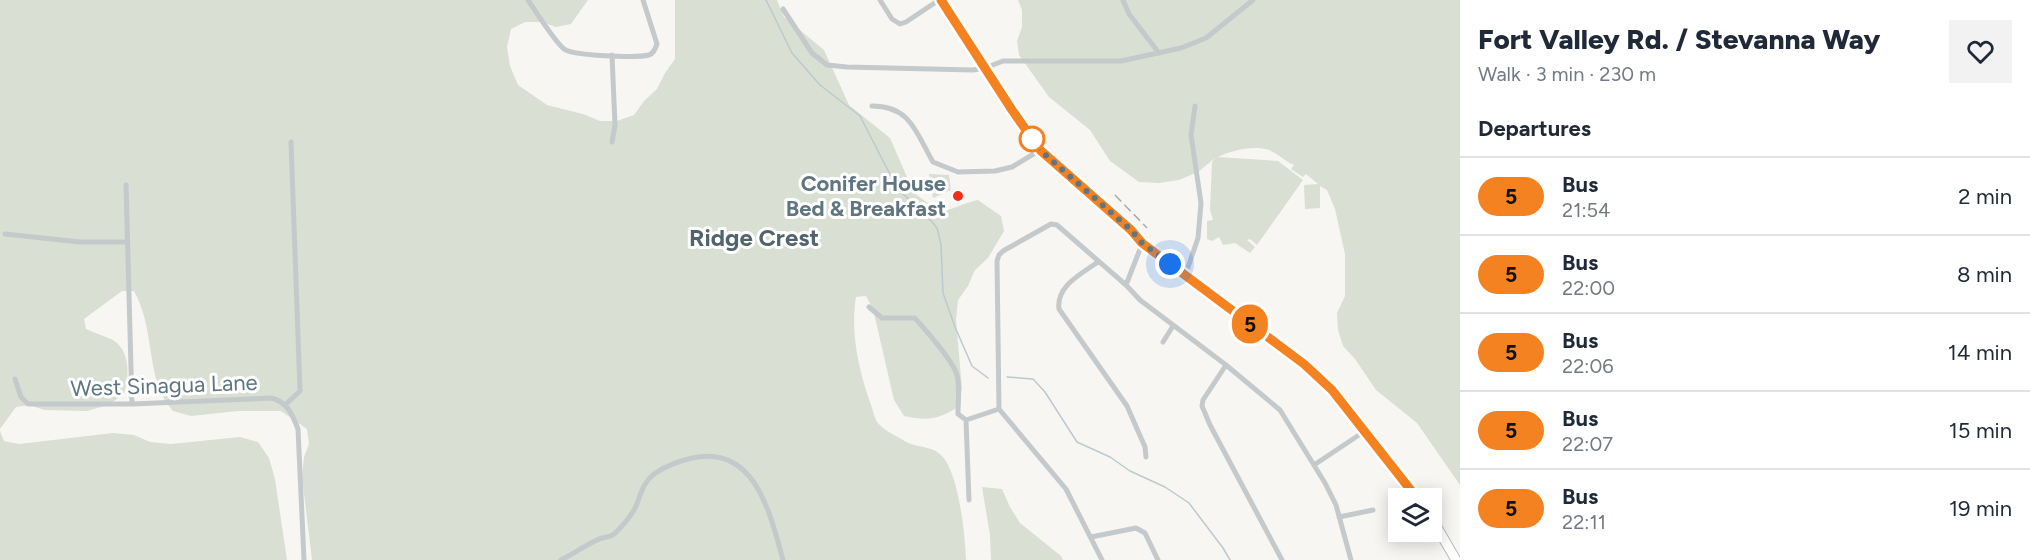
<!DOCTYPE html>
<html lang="en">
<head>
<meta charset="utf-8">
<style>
	:root { --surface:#fff; --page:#f2f2f3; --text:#1f2937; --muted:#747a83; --line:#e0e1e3 }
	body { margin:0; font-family:Figtree,sans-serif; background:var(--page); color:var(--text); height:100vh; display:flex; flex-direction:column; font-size:22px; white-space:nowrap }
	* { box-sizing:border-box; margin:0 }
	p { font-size:20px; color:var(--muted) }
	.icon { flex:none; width:33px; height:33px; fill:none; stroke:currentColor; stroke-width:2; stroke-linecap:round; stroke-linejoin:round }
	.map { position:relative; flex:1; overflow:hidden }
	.details { display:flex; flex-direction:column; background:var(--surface); width:570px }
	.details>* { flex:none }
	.badge { padding:0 12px; border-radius:20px; font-size:21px; line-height:39px }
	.buttons { position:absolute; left:1388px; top:488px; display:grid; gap:12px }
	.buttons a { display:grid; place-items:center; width:54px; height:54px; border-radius:0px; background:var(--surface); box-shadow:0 3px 15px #0003; font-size:30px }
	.you { position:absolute; width:30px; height:30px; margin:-15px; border:4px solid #fff; border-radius:50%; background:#1a73e8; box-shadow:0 0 0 9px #1a73e833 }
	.map>.badge { position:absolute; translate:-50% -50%; box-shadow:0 0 0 3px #fff }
	h2 { padding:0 18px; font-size:22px; line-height:54px }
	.round { display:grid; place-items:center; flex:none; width:63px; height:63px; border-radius:0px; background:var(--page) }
	.overview { display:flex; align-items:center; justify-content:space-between; height:102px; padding:0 18px }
	h1 { font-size:28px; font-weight:800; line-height:45px }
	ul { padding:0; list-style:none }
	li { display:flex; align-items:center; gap:18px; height:78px; padding:0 18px; border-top:2px solid var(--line) }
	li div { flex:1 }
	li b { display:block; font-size:22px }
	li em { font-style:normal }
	li .badge { min-width:66px; font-weight:700; text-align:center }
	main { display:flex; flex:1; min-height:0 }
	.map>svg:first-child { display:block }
	.green { fill:#d9dfd3 }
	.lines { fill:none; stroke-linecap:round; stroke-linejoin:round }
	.stream { stroke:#bccacd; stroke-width:1.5 }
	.primary-casing { stroke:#b7bcbf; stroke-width:11 }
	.street { stroke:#c4c9cc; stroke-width:5 }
	.primary { stroke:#fff; stroke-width:9 }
	.rail { stroke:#a4acb1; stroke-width:1.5; stroke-dasharray:9 4.5; stroke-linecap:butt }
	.line-casing { stroke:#fff; stroke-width:14 }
	.line { stroke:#f58220; stroke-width:9 }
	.walk { stroke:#5f7681; stroke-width:6; stroke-dasharray:0 10.8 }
	.stop-dot { fill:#fff; stroke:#f58220; stroke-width:3 }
	.poi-dot { fill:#f22f17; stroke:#fff; stroke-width:2 }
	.labels { text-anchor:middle; stroke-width:6; stroke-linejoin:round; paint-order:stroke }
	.poi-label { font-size:22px; font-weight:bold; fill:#5f7681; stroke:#fff; text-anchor:end }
	.street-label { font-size:22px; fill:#5f7681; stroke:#fff }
	.neighbourhood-label { font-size:24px; font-weight:bold; fill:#51636b; stroke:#fff }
</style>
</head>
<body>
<main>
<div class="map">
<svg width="1460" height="560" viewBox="0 0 1460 560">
	<rect width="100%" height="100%" fill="#f7f6f3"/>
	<path class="green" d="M 0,0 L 588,0 L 571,24 L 556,27 L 542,22 L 525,22 L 511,29 L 507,47 L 510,66 L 518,85 L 547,105 L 583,114 L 600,121 L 617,121 L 634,115 L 644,101 L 657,89 L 665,73 L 675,59 L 675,0 L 777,0 L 784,17 L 824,50 L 849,105 L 890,138 L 914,193 L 940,212 C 954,209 964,203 978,200 L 1001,216 L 1004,231 L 988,258 L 975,270 L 968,286 L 958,300 L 956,320 L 962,389 L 958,407 C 937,420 927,421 904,416 L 894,400 L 873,309 L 866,296 L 856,297 C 850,333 859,371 871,405 C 873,410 874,417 877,422 C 882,429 896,436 903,440 C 914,448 931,445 941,455 C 959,472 965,535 966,560 L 312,560 L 302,477 L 304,457 L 309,444 L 307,429 L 281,411 L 238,411 L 191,416 L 173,411 C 169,406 165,401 162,395 C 147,362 153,325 134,291 L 122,291 L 84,319 L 86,329 C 94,333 105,336 113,340 C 131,351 129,377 124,394 L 108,405 L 87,411 L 44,410 L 30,405 L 16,407 L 0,429 Z
		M 1018,0 L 1460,0 L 1460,485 L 1417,423 L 1376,390 L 1355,359 L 1343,346 L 1338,330 L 1337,313 L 1345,296 L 1345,254 L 1335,209 L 1327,190 L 1320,186 L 1320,208 L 1305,209 L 1304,185 L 1318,184 L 1306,174 L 1303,177 L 1291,169 L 1294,165 C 1285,161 1277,153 1269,150 C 1254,145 1232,150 1218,157 L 1278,161 L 1303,180 L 1257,245 L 1250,239 L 1247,240 L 1255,247 L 1250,253 L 1235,243 L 1223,245 L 1219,237 L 1212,241 L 1207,239 L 1207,221 L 1213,220 L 1210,210 L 1212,162 L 1215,158 L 1198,172 L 1179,180 L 1159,183 L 1139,182 L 1110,161 L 1090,130 L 1049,97 L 1019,55 L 1017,41 L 1022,27 L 1022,10 Z
		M 929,174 L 949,175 L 951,190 L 933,198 Z
		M 0,431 L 4,441 L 19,444 L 113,433 L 134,435 L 150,442 L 171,444 L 240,437 L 258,442 L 269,458 L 275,479 L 287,560 L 0,560 Z
		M 982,487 L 1002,489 L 1010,507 L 1020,523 L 1061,556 L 1063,560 L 991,560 L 990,535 Z"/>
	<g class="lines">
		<path class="stream" d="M 766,0 L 792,53 L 820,85 L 860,116 L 898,190 L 923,211 L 937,228 L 941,245 L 943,293 L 955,327 L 972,366 L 988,378
			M 1007,377 L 1033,379 L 1045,392 L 1077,442 L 1110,457 L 1130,471 L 1165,487 L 1189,503 L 1223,548 L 1230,560"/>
		<g class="primary-casing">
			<path id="primary" d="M 941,0 L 1012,110 L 1040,150 L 1131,230 L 1142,244 L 1304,364 L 1332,390 L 1417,498
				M 1431,517 L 1456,560"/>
		</g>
		<path class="street" d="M 528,0 C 536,12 555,42 564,49 C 573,56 637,58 649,55 C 654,53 655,49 657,44 L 643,0
			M 880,0 L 892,19 L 900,24 L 906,22 L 939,0
			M 1123,0 L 1129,14 L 1159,53
			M 783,9 L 812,53 L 827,65 L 847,67 L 973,70 L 985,68 L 1003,61 L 1121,61 L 1181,48 L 1206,38 L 1253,0
			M 872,106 C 911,106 916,133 933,162 L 958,172 L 995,171 L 1012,167 L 1040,150
			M 612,142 L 615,125 L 612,55
			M 126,185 L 132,404
			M 5,234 L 80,242 L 126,242
			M 1098,262 C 1081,274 1056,286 1059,309 L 1127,406 L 1145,447 L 1146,457
			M 1185,276 L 1198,238 L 1201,203 L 1191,135 L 1195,106
			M 1126,285 L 1142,244
			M 869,307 L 882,318 L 915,318 C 926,331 953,360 957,375 C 960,387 958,401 958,414 L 966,420 L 999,409
			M 1163,342 L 1173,326
			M 1226,365 L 1203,400 L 1202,406 L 1210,425 L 1282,560
			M 15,379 L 21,397 L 28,404 L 132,404 L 272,398 C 288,403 292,414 298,429 L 304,560
			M 285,405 L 300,391 L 291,142
			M 966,420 L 969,500
			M 1314,465 L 1359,435
			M 1339,517 L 1373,510
			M 1091,537 L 1136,528 L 1145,533 L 1158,560
			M 561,560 C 573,554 584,546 597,540 C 602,537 609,538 614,534 C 620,529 630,517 634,510 C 641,497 641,484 654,474 C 664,467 679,461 692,458 C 755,444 770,513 783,560
			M 1102,560 L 1066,489 L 999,409 L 997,261 L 999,255 L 1003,251 L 1051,224 L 1057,225 L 1126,285 L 1140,300 L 1226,365 L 1280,410 L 1325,483 L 1336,505 L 1351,560"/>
		<use href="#primary" class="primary"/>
		<path class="rail" d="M 1115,195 L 1147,228"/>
	</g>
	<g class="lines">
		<g class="line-casing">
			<path id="line" d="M 941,0 L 1012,110 L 1040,150 L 1131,230 L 1142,243 L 1304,364 L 1332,390 L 1417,498"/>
		</g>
		<use href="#line" class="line"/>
		<path class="walk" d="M 1032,139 L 1040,150 L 1131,230 L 1142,243 L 1170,264"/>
	</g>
	<circle class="stop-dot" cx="1032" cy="139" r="12"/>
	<circle class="poi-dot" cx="958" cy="196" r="6"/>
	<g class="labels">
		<g class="poi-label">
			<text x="946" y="191">Conifer House<tspan x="946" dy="25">Bed &amp; Breakfast</tspan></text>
		</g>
		<g class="street-label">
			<text transform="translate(164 385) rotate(-2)" y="8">West Sinagua Lane</text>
		</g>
		<g class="neighbourhood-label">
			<text x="754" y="246">Ridge Crest</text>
		</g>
	</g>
</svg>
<div class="buttons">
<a><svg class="icon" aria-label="layers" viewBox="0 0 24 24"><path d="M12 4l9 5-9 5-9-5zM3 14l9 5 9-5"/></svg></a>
</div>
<div class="you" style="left:1170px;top:264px"></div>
<b class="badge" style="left:1250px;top:324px;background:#f58220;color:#111">5</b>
</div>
<section class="details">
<div class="overview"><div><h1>Fort Valley Rd. / Stevanna Way</h1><p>Walk · 3 min · 230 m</p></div><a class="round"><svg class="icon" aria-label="heart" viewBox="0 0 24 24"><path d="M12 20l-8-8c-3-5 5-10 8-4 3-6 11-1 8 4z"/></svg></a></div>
<h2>Departures</h2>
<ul>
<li><span class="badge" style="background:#f58220;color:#111">5</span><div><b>Bus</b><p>21:54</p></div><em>2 min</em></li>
<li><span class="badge" style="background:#f58220;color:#111">5</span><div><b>Bus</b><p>22:00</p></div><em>8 min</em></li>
<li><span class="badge" style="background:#f58220;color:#111">5</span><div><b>Bus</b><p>22:06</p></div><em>14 min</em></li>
<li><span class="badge" style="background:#f58220;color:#111">5</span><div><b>Bus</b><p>22:07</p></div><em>15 min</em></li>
<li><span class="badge" style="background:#f58220;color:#111">5</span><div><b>Bus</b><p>22:11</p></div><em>19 min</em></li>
</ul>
</section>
</main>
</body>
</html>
